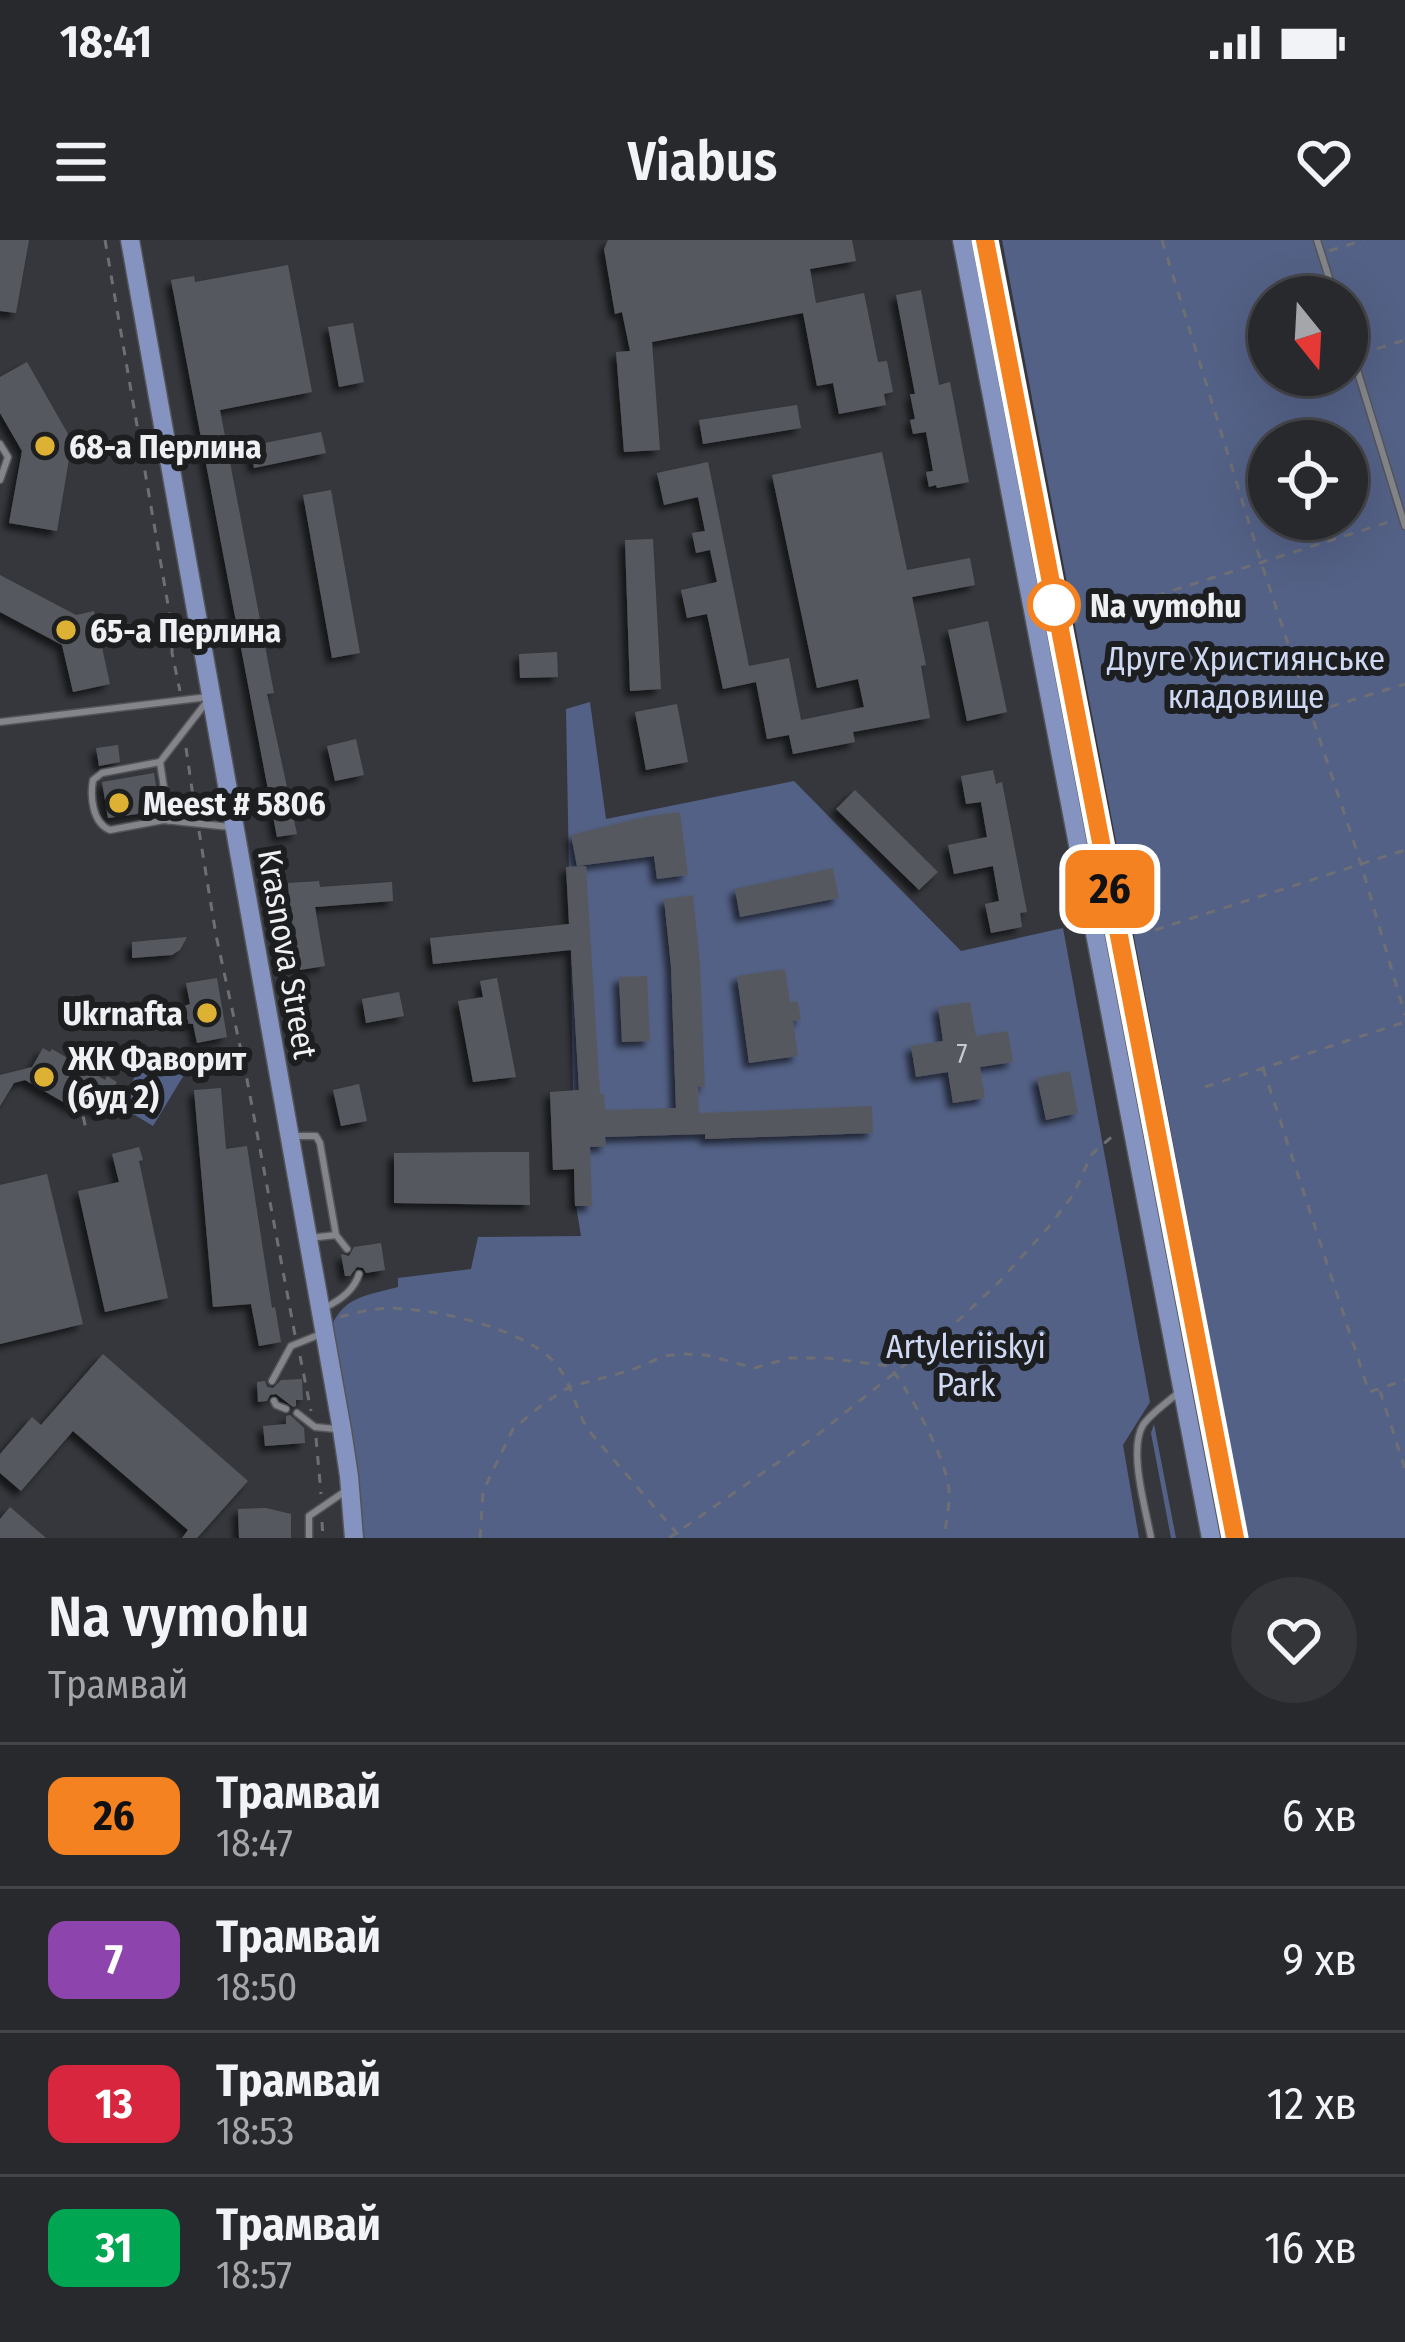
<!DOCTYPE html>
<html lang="uk">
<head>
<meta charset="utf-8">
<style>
	:root { --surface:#28292d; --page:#343539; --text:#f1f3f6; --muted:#a5a6aa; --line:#444549 }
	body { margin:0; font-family:"Fira Sans Condensed",sans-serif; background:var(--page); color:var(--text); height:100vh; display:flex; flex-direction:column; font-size:45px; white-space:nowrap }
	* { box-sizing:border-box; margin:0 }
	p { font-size:39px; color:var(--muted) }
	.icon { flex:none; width:66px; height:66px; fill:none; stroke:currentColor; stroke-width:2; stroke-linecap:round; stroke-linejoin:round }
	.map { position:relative; height:1298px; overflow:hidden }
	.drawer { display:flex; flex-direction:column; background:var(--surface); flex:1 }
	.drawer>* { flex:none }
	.badge { padding:0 24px; border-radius:18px; font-size:42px; line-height:78px }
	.needle { width:78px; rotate:162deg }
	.fabs { position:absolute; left:1248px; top:36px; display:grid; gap:24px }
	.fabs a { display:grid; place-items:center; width:120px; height:120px; border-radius:50%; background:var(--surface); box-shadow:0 12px 48px #0002,0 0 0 3px var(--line); font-size:60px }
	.map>.badge { position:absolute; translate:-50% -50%; box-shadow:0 0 0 6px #fff }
	.round { display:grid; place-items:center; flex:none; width:126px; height:126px; border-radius:63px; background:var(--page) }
	.summary { display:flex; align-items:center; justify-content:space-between; height:204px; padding:0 48px }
	h1 { font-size:57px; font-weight:600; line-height:90px }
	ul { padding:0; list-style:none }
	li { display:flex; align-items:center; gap:36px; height:144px; padding:0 48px; border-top:3px solid var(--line) }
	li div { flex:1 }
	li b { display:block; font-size:45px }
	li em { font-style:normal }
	li .badge { min-width:132px; font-weight:700; text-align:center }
	.status { display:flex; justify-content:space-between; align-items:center; height:84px; padding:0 60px; background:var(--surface); direction:ltr }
	.status svg { height:33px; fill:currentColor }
	header { display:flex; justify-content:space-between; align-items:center; height:156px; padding:0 48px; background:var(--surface); font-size:54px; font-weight:600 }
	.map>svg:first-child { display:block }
	.green { fill:#536186; fill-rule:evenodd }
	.building { fill:#57595f; filter:url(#shadow) }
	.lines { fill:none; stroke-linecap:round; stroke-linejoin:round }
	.service-casing { stroke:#545559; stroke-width:9 }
	.primary-casing { stroke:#545559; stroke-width:21 }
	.path { stroke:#6e6f74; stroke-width:3; stroke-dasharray:9 9; stroke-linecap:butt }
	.service { stroke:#83858b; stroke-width:6 }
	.primary { stroke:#8493bf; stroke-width:18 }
	.tram { stroke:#c8c9cc; stroke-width:3 }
	.line-casing { stroke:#fff; stroke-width:27 }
	.line { stroke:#f58220; stroke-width:18 }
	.poi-dot { fill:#ddb133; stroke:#1d1e20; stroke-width:4.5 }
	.stop-dot { fill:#fff; stroke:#f58220; stroke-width:6 }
	.labels { text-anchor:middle; stroke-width:12; stroke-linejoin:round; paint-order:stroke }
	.number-label { font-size:27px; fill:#c9cace }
	.poi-label { font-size:33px; font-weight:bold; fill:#eff0f3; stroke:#1d1e20; text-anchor:start }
	.stop-label { font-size:33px; font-weight:bold; fill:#eff0f3; stroke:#1d1e20; text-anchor:start }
	.park-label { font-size:33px; fill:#cfd9f3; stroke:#1d1e20 }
	.street-label { font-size:33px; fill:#eff0f3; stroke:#1d1e20 }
</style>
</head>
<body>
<div class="status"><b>18:41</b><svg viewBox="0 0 49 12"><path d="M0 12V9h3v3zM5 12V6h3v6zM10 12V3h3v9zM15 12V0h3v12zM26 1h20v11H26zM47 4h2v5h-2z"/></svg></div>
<header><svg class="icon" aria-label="menu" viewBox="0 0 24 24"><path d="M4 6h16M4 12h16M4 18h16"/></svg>Viabus<svg class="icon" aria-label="heart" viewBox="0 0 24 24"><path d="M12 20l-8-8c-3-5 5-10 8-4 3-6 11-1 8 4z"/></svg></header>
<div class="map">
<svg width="1405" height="1298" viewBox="0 0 1405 1298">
	<defs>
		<filter id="shadow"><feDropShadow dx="-5.5" dy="5.5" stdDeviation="3" flood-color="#0009"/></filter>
	</defs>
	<rect width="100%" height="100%" fill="#35373c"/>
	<path class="green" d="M 973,0 L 993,0 L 1062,358 L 1055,360 L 1073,448 L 1080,448 L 1130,714 L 1127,723 L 1113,725 Z
		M 1002,0 L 1405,0 L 1405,1298 L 1248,1298 ZM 1269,57 L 1347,57 L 1347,135 L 1269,135 ZM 1269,201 L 1347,201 L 1347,279 L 1269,279 Z
		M 590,462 L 606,579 L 794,541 L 961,711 L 1063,688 L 1150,1162 L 1123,1205 L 1139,1298 L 358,1298 L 329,1092 C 342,1056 365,1056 398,1047 L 398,1038 L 471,1029 L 478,997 L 581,996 L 575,959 L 566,469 Z
		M 1120,729 L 1133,729 L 1172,932 L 1154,935 L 1115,736 Z
		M 152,809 L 187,830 L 153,886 L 118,865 Z
		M 1175,939 L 1245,1298 L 1240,1298 L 1231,1255 L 1229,1256 L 1237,1298 L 1225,1298 L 1156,943 Z
		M 1154,1184 L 1176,1298 L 1171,1298 L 1151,1193 Z"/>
	<path class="building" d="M 0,0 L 29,0 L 16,73 L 0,71 Z
		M 608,0 L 852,0 L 856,21 L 810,29 L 816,63 L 864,53 L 878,122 L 887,121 L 893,152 L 884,154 L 886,165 L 839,174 L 833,143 L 817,146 L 803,73 L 652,102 L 660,210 L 624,212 L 616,112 L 630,111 L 622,72 L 615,74 L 604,9 Z
		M 288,25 L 312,152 L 220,170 L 274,453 L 267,454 L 297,594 L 277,597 L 171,40 L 194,36 L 195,42 Z
		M 921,50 L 939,145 L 950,142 L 969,242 L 937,248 L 936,245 L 929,247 L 926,232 L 933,231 L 926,192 L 913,194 L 910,180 L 915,179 L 910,154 L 915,154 L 896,55 Z
		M 353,83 L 364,142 L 339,147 L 328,87 Z
		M 27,122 L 72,201 L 57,291 L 9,283 L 22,211 L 0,173 L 0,137 Z
		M 797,165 L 801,188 L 703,204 L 699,180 Z
		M 321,192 L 326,213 L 254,228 L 249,206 Z
		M 882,212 L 907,330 L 970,318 L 975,345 L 912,357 L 926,425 L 921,426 L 930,478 L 853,492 L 855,502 L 793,514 L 789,495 L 767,499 L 756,442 L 723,449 L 707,374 L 687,378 L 681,350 L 717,342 L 710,310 L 696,313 L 692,293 L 705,291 L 698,257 L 664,265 L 657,233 L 708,222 L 749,426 L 789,418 L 801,480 L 864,467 L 858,439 L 817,448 L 772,235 Z
		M 331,250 L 360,413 L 332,418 L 303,255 Z
		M 653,299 L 661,449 L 630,451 L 625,300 Z
		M 0,335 L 76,375 L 94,371 L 110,444 L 73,452 L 62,405 L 0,372 Z
		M 988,381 L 1007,472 L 967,481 L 948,390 Z
		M 557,412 L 558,437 L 520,438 L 519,414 Z
		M 677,464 L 688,522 L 646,530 L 635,472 Z
		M 356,499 L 364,535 L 335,541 L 327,506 Z
		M 118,505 L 120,522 L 99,526 L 96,508 Z
		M 993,530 L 996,544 L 1002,542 L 1027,672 L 1020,673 L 1022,687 L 991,693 L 985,664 L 999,661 L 993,626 L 954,634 L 948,605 L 987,597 L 981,562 L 966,564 L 961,536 Z
		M 154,533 L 160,571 L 108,578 L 102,542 Z
		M 855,550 L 938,632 L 919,650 L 836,569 Z
		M 680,572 L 688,635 L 657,639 L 654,616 L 577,626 L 571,595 L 649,576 Z
		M 586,626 L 600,854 L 604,854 L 605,870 L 676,868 L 671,726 L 664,659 L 693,655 L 700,724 L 705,847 L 698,847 L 699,873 L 872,866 L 873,893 L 705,899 L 705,894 L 605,897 L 606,906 L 590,907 L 592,966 L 575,966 L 574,929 L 553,930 L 550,852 L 579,850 L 571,710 L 433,724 L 430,698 L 569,684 L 566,627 Z
		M 833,628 L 839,658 L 740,677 L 735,649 Z
		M 319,641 L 320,647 L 392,642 L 393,661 L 315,667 L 325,726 L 300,730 L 290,675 L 288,643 Z
		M 187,697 L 180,710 L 172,715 L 132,718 L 132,702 Z
		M 785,729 L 790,762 L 798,761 L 801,780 L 793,781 L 798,816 L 749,823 L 737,736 Z
		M 647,736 L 650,801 L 622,802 L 619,737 Z
		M 217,738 L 227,797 L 197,803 L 193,784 L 175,782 L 172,770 L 190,764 L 186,743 Z
		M 497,738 L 516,837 L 473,842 L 458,761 L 483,757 L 480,741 Z
		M 399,752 L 404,776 L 366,783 L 362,759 Z
		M 970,762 L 976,796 L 1008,791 L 1013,822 L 980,827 L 985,858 L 953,863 L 948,832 L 916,837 L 911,806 L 943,801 L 938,767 Z
		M 43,808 L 50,812 L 52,809 L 105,840 L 107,836 L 117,842 L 99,872 L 81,862 L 77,870 L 25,840 L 14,843 L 0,866 L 0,835 L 32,827 Z
		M 1070,831 L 1078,873 L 1046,880 L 1037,838 Z
		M 359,844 L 367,881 L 341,886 L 333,850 Z
		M 221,848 L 226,909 L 247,906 L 272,1068 L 275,1067 L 281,1102 L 259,1106 L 251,1064 L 213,1067 L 194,850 Z
		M 139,907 L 143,920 L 139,921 L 168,1058 L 105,1072 L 78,951 L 119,942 L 112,914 Z
		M 498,912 L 529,912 L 530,965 L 394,963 L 394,913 Z
		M 47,934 L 83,1084 L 0,1104 L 0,945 Z
		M 381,1003 L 385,1030 L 366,1033 L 363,1028 L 357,1027 L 350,1036 L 345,1036 L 341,1014 L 349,1016 L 354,1007 Z
		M 103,1114 L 248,1241 L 197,1298 L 182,1298 L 188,1290 L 73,1191 L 21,1251 L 0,1233 L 0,1214 L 32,1177 L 41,1185 Z
		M 302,1139 L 303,1160 L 296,1160 L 296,1166 L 293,1167 L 276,1154 L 270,1155 L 267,1161 L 258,1162 L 257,1142 L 265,1141 L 267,1147 L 273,1148 L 281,1140 Z
		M 290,1175 L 304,1188 L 305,1203 L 265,1206 L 263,1186 L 286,1184 L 286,1176 Z
		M 10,1267 L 46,1298 L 0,1298 L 0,1279 Z
		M 266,1268 L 291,1274 L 291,1298 L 239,1298 L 238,1269 Z"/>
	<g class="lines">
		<g class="service-casing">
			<path id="service" d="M 1317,0 L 1335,57
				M 1347,97 L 1405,286
				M 0,204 L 8,217 L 0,240
				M 205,464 L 160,522 L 102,533 L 93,540 C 90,556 92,583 110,590 L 164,580 L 230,587
				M 0,482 L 208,457
				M 160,522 L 169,581
				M 295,896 L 316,896 L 320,903 L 336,995 L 347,1009
				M 310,998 L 336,995
				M 324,1068 C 339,1061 354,1051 359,1034
				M 272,1141 L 291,1106 L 321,1094
				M 274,1161 L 276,1165 L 286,1169
				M 297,1173 L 315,1187 L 336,1189
				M 309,1298 L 309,1276 L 347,1250
				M 1151,1298 C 1146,1270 1128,1210 1143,1185 C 1151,1173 1168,1162 1179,1152"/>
		</g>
		<g class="primary-casing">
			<path id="primary" d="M 130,0 L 342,1190 L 349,1236 L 354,1298
				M 962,0 L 1211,1298"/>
		</g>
		<path class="path" d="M 105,0 L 172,388 L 172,413 L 180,451
			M 1162,0 L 1261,322 L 1361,624 L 1405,775
			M 1329,11 L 1364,0
			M 1360,114 L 1405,100
			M 1059,328 L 1247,1298
			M 1070,383 L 1392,281
			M 1313,472 L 1405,444
			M 186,508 L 195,570
			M 199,591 L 216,695 L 245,829 L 295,1095
			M 1155,690 L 1405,610
			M 80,811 C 99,837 98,843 82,871 L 87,894
			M 1263,828 L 1369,1152 L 1405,1140
			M 1205,847 L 1405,782
			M 340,1077 C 352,1074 365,1070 377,1069 C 423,1064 525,1088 555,1123 C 572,1142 575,1170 589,1191 L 681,1298
			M 300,1116 L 311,1171
			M 1380,1151 L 1405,1229
			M 316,1198 L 321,1254
			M 322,1282 L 323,1298
			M 480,1298 L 483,1251 L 513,1189 L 543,1164 L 569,1147 L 632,1130 L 664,1116 L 682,1114 L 706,1115 L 754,1128 L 790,1118 L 827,1118 L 889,1126 C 909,1149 946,1219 949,1249 C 950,1265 946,1282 944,1298
			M 669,1298 L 816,1196 L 948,1090 L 997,1044 L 1047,989 L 1073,955 L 1092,914 L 1115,894"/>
		<use href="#service" class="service"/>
		<use href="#primary" class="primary"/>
		<path class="tram" d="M 975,0 L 1226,1298"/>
	</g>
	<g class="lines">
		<g class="line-casing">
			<path id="line" d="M 985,0 L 1235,1298"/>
		</g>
		<use href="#line" class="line"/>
	</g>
	<g class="poi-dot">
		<circle cx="45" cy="206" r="12"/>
		<circle cx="66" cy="390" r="12"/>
		<circle cx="119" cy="563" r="12"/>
		<circle cx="207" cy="773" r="12"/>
		<circle cx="44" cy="837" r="12"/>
	</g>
	<circle class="stop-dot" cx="1054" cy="365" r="24"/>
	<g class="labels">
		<g class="number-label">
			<text x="962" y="823">7</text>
		</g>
		<g class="poi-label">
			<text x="69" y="218">68-а Перлина</text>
			<text x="90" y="402">65-а Перлина</text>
			<text x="143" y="575">Meest # 5806</text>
			<text x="183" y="785" text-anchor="end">Ukrnafta</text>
			<text x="68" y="830">ЖК Фаворит<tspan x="68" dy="38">(буд 2)</tspan></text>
		</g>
		<g class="stop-label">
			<text x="1090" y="377">Na vymohu</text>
		</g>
		<g class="park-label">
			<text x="1246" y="430">Друге Християнське<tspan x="1246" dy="38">кладовище</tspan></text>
			<text x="966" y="1118">Artyleriiskyi<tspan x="966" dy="38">Park</tspan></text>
		</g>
		<g class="street-label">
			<text transform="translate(288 714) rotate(80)" y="12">Krasnova Street</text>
		</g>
	</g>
</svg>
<div class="fabs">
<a><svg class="needle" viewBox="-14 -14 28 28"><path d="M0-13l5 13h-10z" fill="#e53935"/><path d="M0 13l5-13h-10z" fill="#a5a6aa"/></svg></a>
<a><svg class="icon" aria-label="locate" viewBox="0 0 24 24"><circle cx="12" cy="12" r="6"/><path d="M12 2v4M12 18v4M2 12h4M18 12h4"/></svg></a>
</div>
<b class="badge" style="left:1110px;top:649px;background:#f58220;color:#111">26</b>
</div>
<section class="drawer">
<div class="summary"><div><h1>Na vymohu</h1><p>Трамвай</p></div><a class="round"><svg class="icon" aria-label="heart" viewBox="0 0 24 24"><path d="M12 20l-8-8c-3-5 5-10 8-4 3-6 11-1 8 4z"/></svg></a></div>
<ul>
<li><span class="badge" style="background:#f58220;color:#111">26</span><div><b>Трамвай</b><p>18:47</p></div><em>6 хв</em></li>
<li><span class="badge" style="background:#8e44ad;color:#fff">7</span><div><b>Трамвай</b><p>18:50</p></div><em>9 хв</em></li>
<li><span class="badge" style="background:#d7263d;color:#fff">13</span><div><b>Трамвай</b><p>18:53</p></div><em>12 хв</em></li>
<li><span class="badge" style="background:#00a651;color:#fff">31</span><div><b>Трамвай</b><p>18:57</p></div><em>16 хв</em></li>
</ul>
</section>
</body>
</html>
